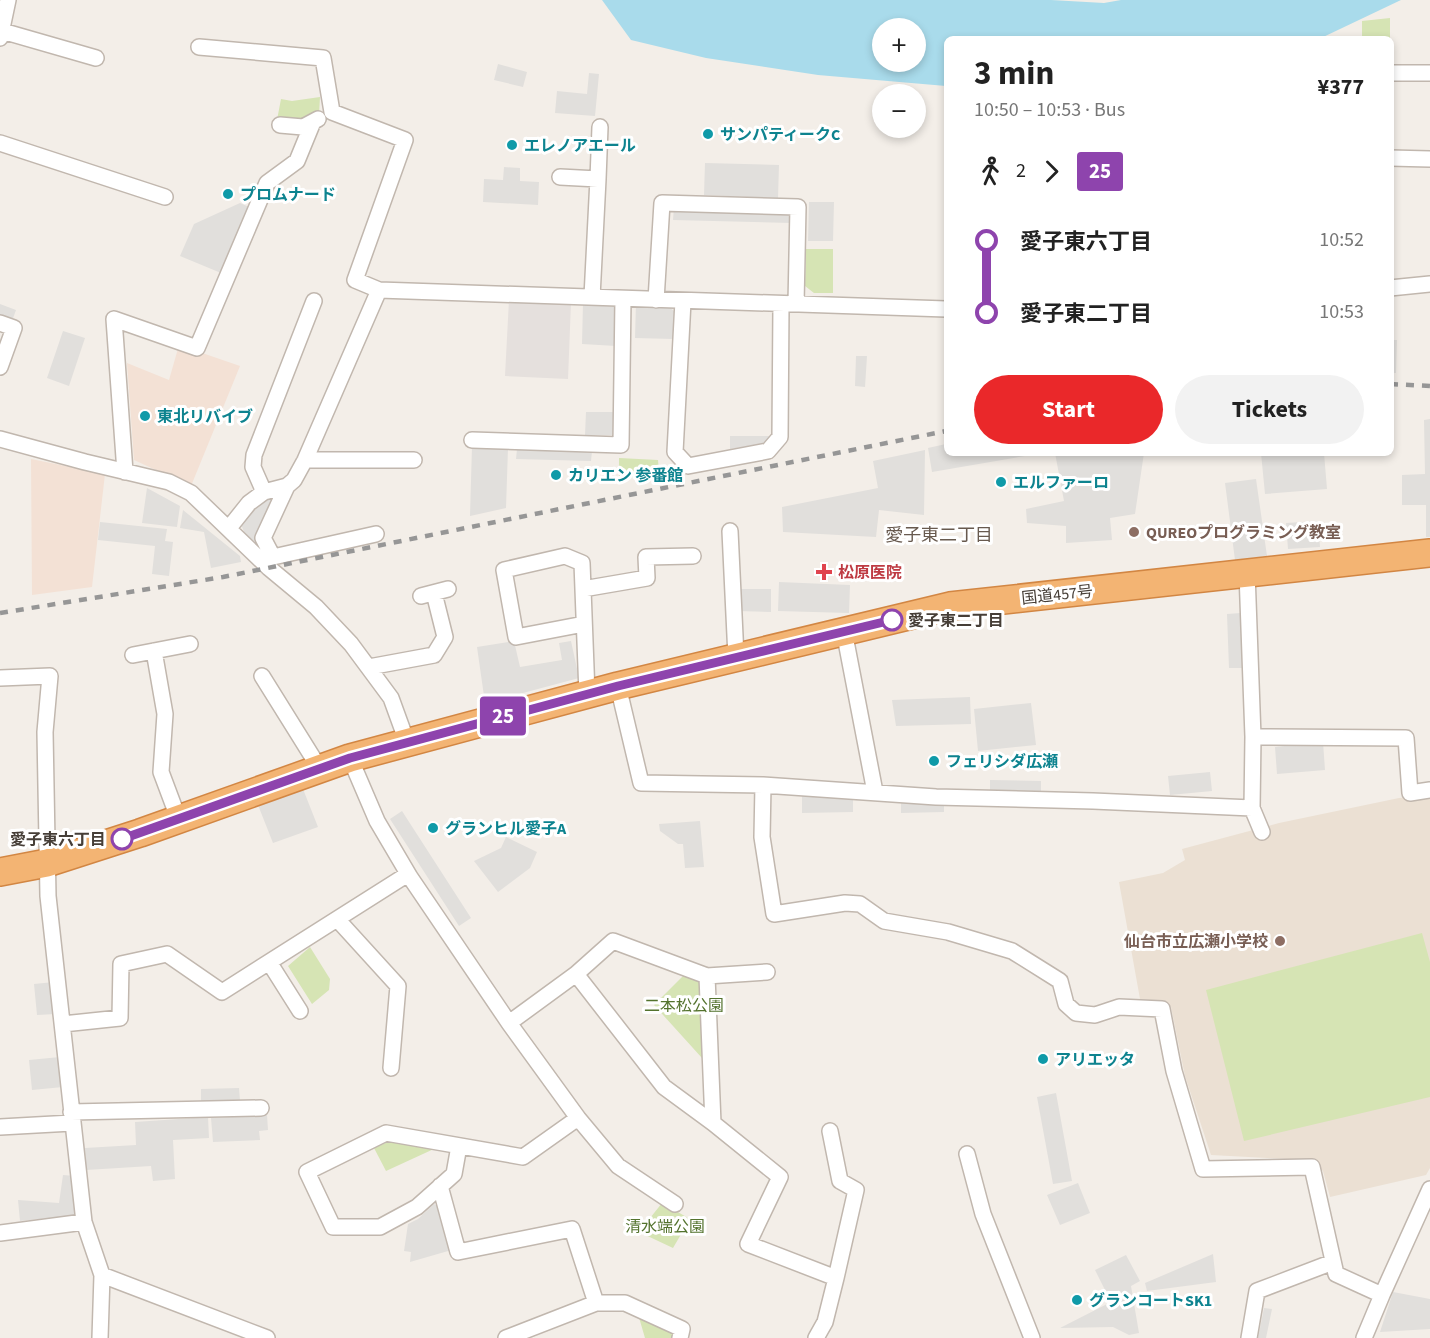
<!DOCTYPE html>
<html lang="en">
<head>
<meta charset="utf-8">
<style>
	:root { --surface:#fff; --page:#f2f2f2; --text:#222; --muted:#767676; --accent:#ea282a }
	body { margin:0; font-family:"Source Sans 3","Noto Sans JP",sans-serif; background:var(--page); color:var(--text); height:100vh; display:flex; flex-direction:column; font-size:22px; white-space:nowrap }
	* { box-sizing:border-box; margin:0 }
	p { font-size:20px; color:var(--muted) }
	.icon { flex:none; width:33px; height:33px; fill:none; stroke:currentColor; stroke-width:2; stroke-linecap:round; stroke-linejoin:round }
	.map { position:relative; flex:1; overflow:hidden }
	.panel { position:absolute; left:944px; top:36px; width:450px; height:420px; display:flex; flex-direction:column; background:var(--surface); border-radius:9px; box-shadow:0 3px 9px #0003 }
	.panel>* { flex:none }
	.badge { padding:0 12px; border-radius:4px; font-size:21px; line-height:39px }
	.fabs { position:absolute; left:872px; top:18px; display:grid; gap:12px }
	.fabs a { display:grid; place-items:center; width:54px; height:54px; border-radius:50%; background:var(--surface); box-shadow:0 3px 9px #0003; font-size:30px }
	.map>.badge { position:absolute; translate:-50% -50%; box-shadow:0 0 0 3px #fff }
	.legs { display:flex; align-items:center; gap:9px; height:66px; padding:0 30px; font-size:20px }
	.legs p { margin-inline-start:auto }
	.summary { display:flex; align-items:center; justify-content:space-between; height:102px; padding:0 30px }
	h1 { font-size:33px; font-weight:700; line-height:45px }
	.action { display:flex; gap:12px; margin-top:auto; padding:12px 30px }
	.action a { flex:1; height:69px; border-radius:36px; background:var(--accent); color:#fff; font-size:24px; font-weight:700; line-height:69px; text-align:center }
	.action a+a { background:var(--page); color:var(--text) }
	ul { padding:0 30px; list-style:none }
	li { display:flex; align-items:center; gap:21px; height:72px; font-size:22px }
	li i { display:grid; place-items:center; width:9px; height:100%; margin:0 8px; background:currentColor }
	li i::after { content:''; width:15px; height:15px; margin:-8px; border:4px solid; border-radius:50%; background:var(--surface) }
	li p { margin-inline-start:auto }
	li:first-child i { background:linear-gradient(#0000 50%,currentColor 0) }
	li:last-child i { background:linear-gradient(currentColor 50%,#0000 0) }
	.map>svg:first-child { display:block }
	.commercial { fill:#f3e1d5 }
	.industrial { fill:#e5e0dd }
	.education { fill:#ebe0d3 }
	.green { fill:#d6e4b4 }
	.parking { fill:#e1dfdc }
	.water { fill:#a9dbeb; fill-rule:evenodd }
	.lines { fill:none; stroke-linecap:round; stroke-linejoin:round }
	.street-casing { stroke:#c1b7ae; stroke-width:18 }
	.highway-casing { stroke:#d28643; stroke-width:30 }
	.street { stroke:#fff; stroke-width:15 }
	.highway { stroke:#f3b473; stroke-width:27 }
	.rail { stroke:#969696; stroke-width:4.5; stroke-dasharray:8 8; stroke-linecap:butt }
	.line-1-casing { stroke:#fff; stroke-width:14 }
	.line-1 { stroke:#8e44ad; stroke-width:9 }
	.culture-dot { fill:#0f9aa8; stroke:#fff; stroke-width:2 }
	.education-dot { fill:#8d6e63; stroke:#fff; stroke-width:2 }
	.health-dot { fill:#e0444e; stroke:#fff; stroke-width:2 }
	.stop-1-dot { fill:#fff; stroke:#8e44ad; stroke-width:3 }
	.labels { text-anchor:middle; stroke-width:6; stroke-linejoin:round; paint-order:stroke }
	.culture-label { font-size:16px; font-weight:bold; fill:#0d838f; stroke:#fff; text-anchor:start }
	.education-label { font-size:16px; font-weight:bold; fill:#785e54; stroke:#fff; text-anchor:start }
	.health-label { font-size:16px; font-weight:bold; fill:#be3a42; stroke:#fff; text-anchor:start }
	.street-label { font-size:16px; fill:#463e37; stroke:#fff }
	.stop-label { font-size:16px; font-weight:bold; fill:#463e37; stroke:#fff; text-anchor:start }
	.park-label { font-size:16px; fill:#54732e; stroke:#fff }
	.neighbourhood-label { font-size:18px; fill:#685a4f; stroke:#fff }
</style>
</head>
<body>
<div class="map">
<svg width="1430" height="1338" viewBox="0 0 1430 1338">
	<rect width="100%" height="100%" fill="#f3eee8"/>
	<path class="commercial" d="M 179,345 L 240,366 L 191,486 L 134,460 L 127,363 L 169,380 Z
		M 31,459 L 105,474 L 92,587 L 32,595 Z"/>
	<path class="industrial" d="M 509,300 L 571,302 L 568,379 L 505,376 Z"/>
	<path class="education" d="M 1430,795 L 1430,1168 L 1426,1175 L 1330,1197 L 1323,1171 L 1307,1160 L 1211,1155 L 1185,1076 L 1171,1007 L 1140,999 L 1119,882 L 1163,873 L 1185,860 L 1182,849 L 1279,823 L 1399,798 Z"/>
	<path class="green" d="M 1390,18 L 1390,39 L 1362,39 L 1362,21 Z
		M 320,97 L 319,115 L 297,121 L 277,120 L 281,99 L 292,101 Z
		M 806,249 L 833,249 L 833,293 L 814,293 L 805,286 Z
		M 619,458 L 658,460 L 659,472 L 619,480 Z
		M 1422,933 L 1430,962 L 1430,1097 L 1244,1141 L 1206,990 Z
		M 310,947 L 330,979 L 329,990 L 312,1004 L 288,966 Z
		M 686,973 L 701,978 L 708,1056 L 702,1058 L 654,1005 Z
		M 395,1139 L 436,1148 L 386,1171 L 374,1148 Z
		M 662,1203 L 690,1219 L 673,1248 L 639,1232 Z
		M 638,1314 L 670,1327 L 676,1338 L 645,1338 Z"/>
	<path class="parking" d="M 498,64 L 527,72 L 523,87 L 494,80 Z
		M 589,73 L 599,74 L 595,116 L 555,113 L 557,91 L 587,94 Z
		M 705,163 L 779,165 L 778,198 L 704,195 Z
		M 504,167 L 520,168 L 520,181 L 539,182 L 538,205 L 483,202 L 484,179 L 503,180 Z
		M 809,202 L 834,202 L 833,241 L 808,241 Z
		M 240,203 L 249,207 L 221,273 L 180,256 L 194,224 Z
		M 674,207 L 793,211 L 792,223 L 673,220 Z
		M 583,303 L 617,304 L 616,346 L 582,344 Z
		M 636,303 L 666,304 L 674,311 L 673,339 L 635,338 Z
		M 0,304 L 16,310 L 12,321 L 0,316 Z
		M 63,331 L 85,338 L 69,386 L 47,378 Z
		M 1391,340 L 1397,340 L 1396,373 L 1391,373 Z
		M 856,356 L 867,356 L 865,387 L 855,386 Z
		M 586,412 L 618,412 L 615,435 L 585,435 Z
		M 1430,419 L 1430,537 L 1426,537 L 1426,505 L 1402,505 L 1402,475 L 1425,474 L 1424,420 Z
		M 730,436 L 770,436 L 765,443 L 730,449 Z
		M 946,444 L 946,453 L 1042,453 L 932,472 L 928,448 Z
		M 472,446 L 508,448 L 506,508 L 470,516 Z
		M 517,449 L 592,451 L 591,461 L 516,459 Z
		M 925,450 L 924,515 L 879,510 L 876,537 L 783,532 L 782,507 L 878,488 L 873,461 Z
		M 1055,453 L 1144,453 L 1135,514 L 1110,518 L 1112,540 L 1066,543 L 1066,526 L 1027,523 L 1026,509 L 1064,501 Z
		M 1261,453 L 1324,453 L 1327,489 L 1265,494 Z
		M 1256,479 L 1267,556 L 1235,560 L 1225,483 Z
		M 147,488 L 180,506 L 177,527 L 142,523 Z
		M 277,496 L 255,542 L 245,534 L 240,522 L 262,500 Z
		M 183,510 L 240,556 L 241,562 L 211,568 L 204,532 L 180,528 Z
		M 1318,521 L 1320,547 L 1288,549 L 1286,523 Z
		M 100,522 L 167,529 L 165,541 L 173,542 L 169,576 L 152,574 L 155,546 L 98,540 Z
		M 779,582 L 850,585 L 849,613 L 778,611 Z
		M 739,589 L 771,589 L 771,612 L 738,611 Z
		M 1241,613 L 1244,668 L 1229,668 L 1227,614 Z
		M 514,641 L 520,667 L 562,660 L 559,643 L 571,641 L 579,678 L 485,703 L 477,647 Z
		M 970,697 L 971,724 L 896,726 L 892,700 Z
		M 1031,703 L 1036,745 L 978,751 L 974,709 Z
		M 1323,742 L 1325,770 L 1277,774 L 1275,747 Z
		M 1210,772 L 1212,791 L 1170,795 L 1168,776 Z
		M 990,780 L 1041,781 L 1041,791 L 990,790 Z
		M 303,789 L 318,827 L 273,843 L 258,805 Z
		M 802,794 L 853,798 L 853,812 L 802,813 Z
		M 901,801 L 944,801 L 944,812 L 901,813 Z
		M 402,811 L 471,918 L 459,926 L 390,819 Z
		M 700,821 L 704,867 L 685,868 L 683,844 L 678,844 L 660,831 L 659,824 Z
		M 506,837 L 537,852 L 530,868 L 498,892 L 474,861 L 501,848 Z
		M 54,982 L 56,1014 L 37,1015 L 34,984 Z
		M 60,1057 L 63,1087 L 32,1090 L 29,1060 Z
		M 239,1088 L 240,1101 L 201,1102 L 201,1089 Z
		M 1056,1093 L 1072,1181 L 1053,1184 L 1037,1097 Z
		M 267,1115 L 268,1130 L 259,1131 L 260,1140 L 213,1142 L 211,1118 Z
		M 208,1117 L 209,1138 L 173,1140 L 175,1179 L 153,1181 L 151,1166 L 86,1170 L 85,1148 L 136,1145 L 135,1122 Z
		M 63,1175 L 75,1176 L 79,1215 L 20,1221 L 18,1200 L 59,1203 Z
		M 1078,1183 L 1090,1213 L 1060,1225 L 1047,1195 Z
		M 434,1204 L 443,1209 L 455,1249 L 410,1262 L 411,1252 L 404,1251 L 408,1224 L 418,1219 Z
		M 1213,1254 L 1216,1282 L 1147,1291 L 1145,1283 Z
		M 1126,1255 L 1140,1281 L 1131,1286 L 1139,1333 L 1129,1335 L 1113,1327 L 1060,1328 L 1111,1302 L 1095,1270 Z
		M 1393,1292 L 1430,1299 L 1430,1329 L 1380,1332 Z
		M 1264,1308 L 1272,1309 L 1266,1338 L 1258,1338 Z"/>
	<path class="water" d="M 602,0 L 1051,0 L 1104,3 L 1121,0 L 1401,0 L 1319,39 L 946,39 L 946,86 L 818,75 L 706,58 L 631,40 ZM 882,28 L 915,28 L 915,62 L 882,62 Z"/>
	<g class="lines">
		<g class="street-casing">
			<path id="street" d="M 2,31 L 96,58
				M 0,38 L 8,0
				M 199,47 L 323,58 L 332,112 L 405,140 L 355,280 L 379,290
				M 1390,73 L 1430,73
				M 280,125 L 303,127 L 318,119
				M 0,143 L 165,197
				M 1390,158 L 1430,159
				M 560,177 L 598,179 L 592,297
				M 598,179 L 600,127
				M 1390,288 L 1430,284
				M 656,300 L 662,203 L 798,207 L 796,304
				M 683,301 L 675,452 L 688,466 L 768,451 L 780,437 L 781,305
				M 0,323 L 14,328 L 0,367
				M 0,439 L 85,462 L 169,482 L 191,493 L 269,568 L 316,607 L 351,644 L 391,698 L 407,742
				M 472,440 L 621,445 L 623,299
				M 305,460 L 414,460
				M 125,472 L 114,319 L 197,348 L 267,183 L 297,161 L 313,122
				M 287,486 L 263,538 L 273,557 L 376,534
				M 264,492 L 253,467 L 254,455 L 314,301
				M 229,528 L 249,503 L 264,492 L 287,486 L 294,480 L 305,460 L 379,290 L 946,309
				M 730,531 L 736,657
				M 1247,573 L 1253,737 L 1252,808 L 1262,832
				M 583,589 L 647,578 L 646,557 L 693,556
				M 421,596 L 448,589
				M 584,624 L 516,637 L 504,570 L 565,556 L 582,563 L 587,694
				M 844,631 L 875,792
				M 154,651 L 165,714 L 161,772 L 179,820
				M 133,655 L 190,644
				M 369,667 L 434,655 L 445,637 L 434,593
				M 262,676 L 320,769
				M 0,678 L 50,676 L 45,732 L 48,896 L 84,1222 L 102,1275 L 100,1338
				M 618,686 L 641,783 L 763,785 L 936,797 L 1093,801 L 1252,808
				M 1253,737 L 1406,738 L 1410,793 L 1430,790
				M 350,758 L 377,821 L 410,877 L 509,1023 L 576,974 L 664,1087 L 713,1123 L 780,1177 L 748,1244 L 836,1278 L 825,1322 L 816,1338
				M 763,785 L 762,837 L 774,914 L 845,903 L 860,904 L 884,921 L 948,932 L 1012,951 L 1060,981 L 1066,1004 L 1076,1013 L 1095,1015 L 1119,1007 L 1162,1009 L 1174,1071 L 1203,1169 L 1312,1167 L 1336,1274 L 1382,1295
				M 337,919 L 398,986 L 391,1068
				M 269,962 L 300,1011
				M 576,974 L 613,941 L 707,976 L 713,1123
				M 707,976 L 767,972
				M 509,1023 L 578,1118 L 618,1166 L 675,1204
				M 63,1024 L 120,1018 L 121,964 L 167,954 L 222,992 L 408,874
				M 71,1112 L 261,1108
				M 0,1127 L 72,1123
				M 830,1131 L 840,1181 L 856,1190 L 836,1278
				M 459,1146 L 454,1174 L 417,1207 L 380,1227 L 333,1227 L 307,1172 L 386,1133 L 523,1157 L 578,1118
				M 967,1154 L 983,1214 L 1032,1338
				M 440,1186 L 458,1252 L 572,1229 L 596,1303 L 506,1338
				M 0,1233 L 84,1222
				M 102,1275 L 267,1338
				M 596,1303 L 625,1303 L 682,1329 L 680,1338
				M 1249,1338 L 1257,1291 L 1333,1262
				M 1364,1338 L 1382,1295 L 1430,1189"/>
		</g>
		<g class="highway-casing">
			<path id="highway" d="M 0,872 L 47,863 L 140,833 L 350,758 L 618,686 L 950,606 L 1430,553"/>
		</g>
		<use href="#street" class="street"/>
		<use href="#highway" class="highway"/>
		<path class="rail" d="M 1390,384 L 1430,386
			M 0,613 L 223,577 L 946,431"/>
	</g>
	<g class="lines">
		<g class="line-1-casing">
			<path id="line-1" d="M 122,839 L 350,758 L 618,686 L 892,620"/>
		</g>
		<use href="#line-1" class="line-1"/>
	</g>
	<g class="culture-dot">
		<circle cx="708" cy="134" r="6"/>
		<circle cx="512" cy="145" r="6"/>
		<circle cx="228" cy="194" r="6"/>
		<circle cx="145" cy="416" r="6"/>
		<circle cx="556" cy="475" r="6"/>
		<circle cx="1001" cy="482" r="6"/>
		<circle cx="934" cy="761" r="6"/>
		<circle cx="433" cy="828" r="6"/>
		<circle cx="1043" cy="1059" r="6"/>
		<circle cx="1077" cy="1300" r="6"/>
	</g>
	<g class="education-dot">
		<circle cx="1134" cy="532" r="6"/>
		<circle cx="1280" cy="941" r="6"/>
	</g>
	<path class="health-dot" d="M821 563h6v6h6v6h-6v6h-6v-6h-6v-6h6z"/>
	<g class="stop-1-dot">
		<circle cx="892" cy="620" r="10"/>
		<circle cx="122" cy="839" r="10"/>
	</g>
	<g class="labels">
		<g class="culture-label">
			<text x="720" y="140">サンパティークC</text>
			<text x="524" y="151">エレノアエール</text>
			<text x="240" y="200">プロムナード</text>
			<text x="157" y="422">東北リバイブ</text>
			<text x="568" y="481">カリエン 参番館</text>
			<text x="1013" y="488">エルファーロ</text>
			<text x="946" y="767">フェリシダ広瀬</text>
			<text x="445" y="834">グランヒル愛子A</text>
			<text x="1055" y="1065">アリエッタ</text>
			<text x="1089" y="1306">グランコートSK1</text>
		</g>
		<g class="education-label">
			<text x="1146" y="538">QUREOプログラミング教室</text>
			<text x="1268" y="947" text-anchor="end">仙台市立広瀬小学校</text>
		</g>
		<g class="health-label">
			<text x="838" y="578">松原医院</text>
		</g>
		<g class="street-label">
			<text transform="translate(1057 594) rotate(-6)" y="6">国道457号</text>
		</g>
		<g class="stop-label">
			<text x="908" y="626">愛子東二丁目</text>
			<text x="106" y="845" text-anchor="end">愛子東六丁目</text>
		</g>
		<g class="park-label">
			<text x="684" y="1011">二本松公園</text>
			<text x="665" y="1232">清水端公園</text>
		</g>
		<g class="neighbourhood-label">
			<text x="939" y="541">愛子東二丁目</text>
		</g>
	</g>
</svg>
<div class="fabs">
<a>+</a>
<a>−</a>
</div>
<b class="badge" style="left:503px;top:716px;background:#8e44ad;color:#fff">25</b>
<section class="panel">
<div class="summary"><div><h1>3 min</h1><p>10:50 – 10:53 · Bus</p></div><b>¥377</b></div>
<div class="legs"><svg class="icon" aria-label="walk" viewBox="0 0 24 24"><circle cx="13" cy="4" r="2"/><path d="M13 8l-2 6 4 7M11 14l-3 7M7 12l3-4h3l4 4"/></svg>2<svg class="icon" aria-label="forward" viewBox="0 0 24 24"><path d="M9 5l7 7-7 7"/></svg><b class="badge" style="background:#8e44ad;color:#fff">25</b></div>
<ul>
<li><i style="color:#8e44ad"></i><b>愛子東六丁目</b><p>10:52</p></li>
<li><i style="color:#8e44ad"></i><b>愛子東二丁目</b><p>10:53</p></li>
</ul>
<div class="action"><a>Start</a><a>Tickets</a></div>
</section>
</div>
</body>
</html>
